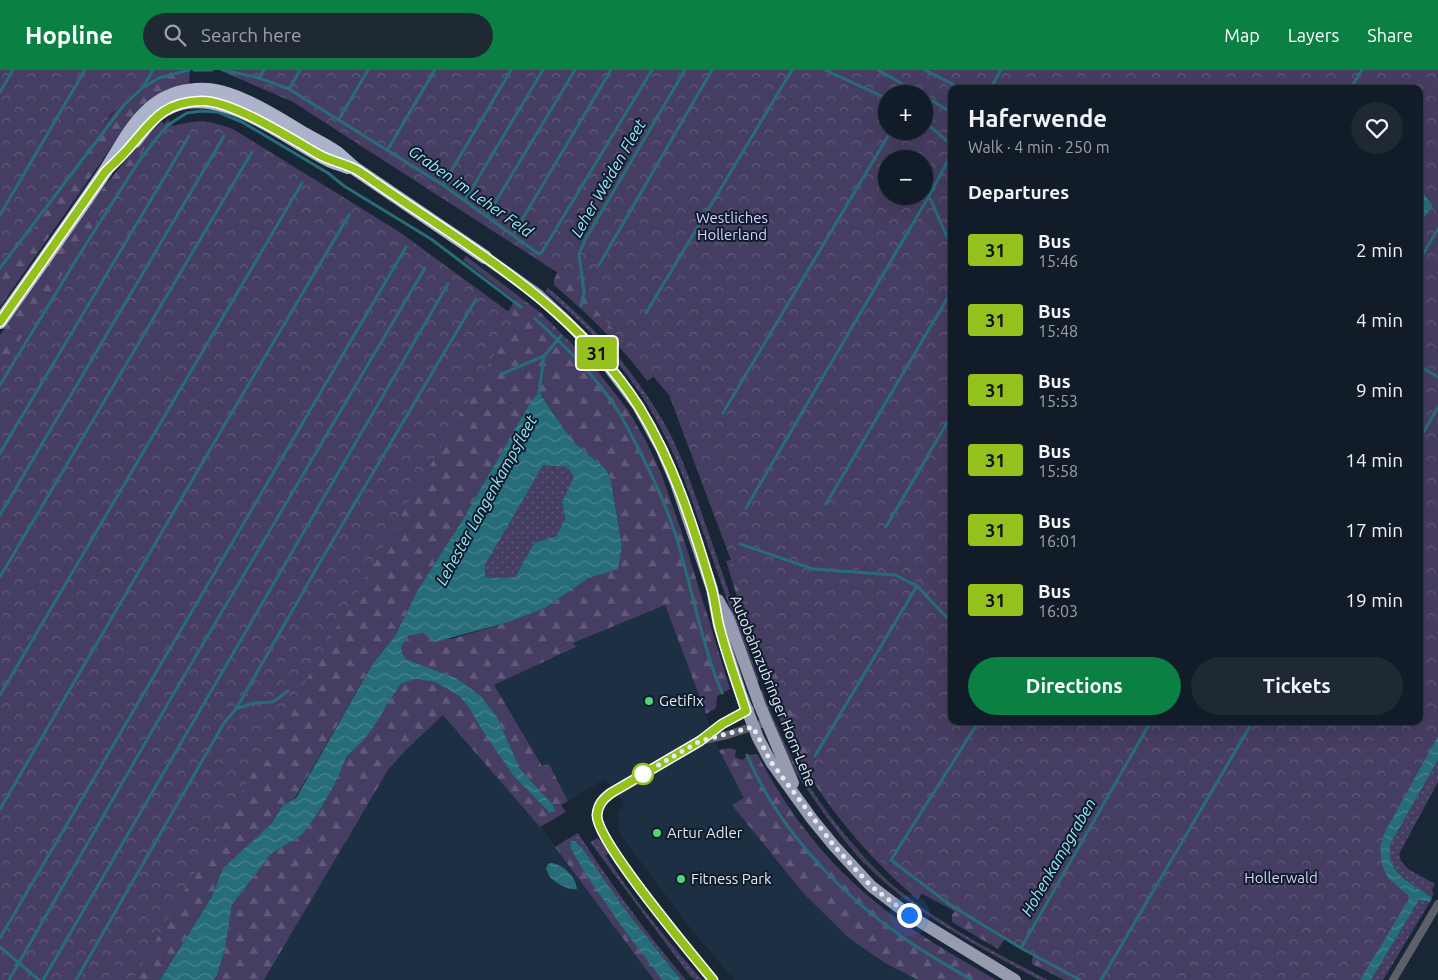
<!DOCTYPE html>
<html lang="en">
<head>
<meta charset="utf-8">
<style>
	:root { --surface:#121c28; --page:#1f2934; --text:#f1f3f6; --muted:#9ca1a8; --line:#313a45; --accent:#0b8043 }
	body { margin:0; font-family:Ubuntu,sans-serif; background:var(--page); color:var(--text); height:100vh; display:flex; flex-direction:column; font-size:19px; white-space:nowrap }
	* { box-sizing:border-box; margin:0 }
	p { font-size:16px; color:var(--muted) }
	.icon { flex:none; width:28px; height:28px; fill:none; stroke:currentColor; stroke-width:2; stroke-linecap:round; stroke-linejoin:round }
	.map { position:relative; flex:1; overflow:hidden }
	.sheet { position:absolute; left:948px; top:15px; width:475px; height:640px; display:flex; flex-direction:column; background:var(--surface); border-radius:10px; box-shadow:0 5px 20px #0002,0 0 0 1px var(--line) }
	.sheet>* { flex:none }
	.badge { padding:0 10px; border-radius:4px; font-size:18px; line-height:32px }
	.controls { position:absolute; left:878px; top:15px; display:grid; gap:10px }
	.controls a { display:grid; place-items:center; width:55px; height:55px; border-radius:50%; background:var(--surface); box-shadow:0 5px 20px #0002,0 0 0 1px var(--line); font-size:25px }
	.you { position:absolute; width:25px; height:25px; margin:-12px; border:4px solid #fff; border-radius:50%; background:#1a73e8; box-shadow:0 0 0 8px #1a73e833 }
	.map>.badge { position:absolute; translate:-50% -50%; box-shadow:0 0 0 2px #fff }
	h2 { padding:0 20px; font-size:19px; line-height:45px }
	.round { display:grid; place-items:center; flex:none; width:52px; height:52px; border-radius:26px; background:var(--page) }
	.head { display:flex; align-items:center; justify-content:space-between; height:85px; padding:0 20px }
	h1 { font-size:24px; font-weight:700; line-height:38px }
	.cta { display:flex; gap:10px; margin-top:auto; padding:10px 20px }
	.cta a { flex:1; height:58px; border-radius:30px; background:var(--accent); color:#fff; font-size:20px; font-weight:700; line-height:58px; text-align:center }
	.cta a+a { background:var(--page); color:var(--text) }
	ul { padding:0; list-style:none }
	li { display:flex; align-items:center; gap:15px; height:70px; padding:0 20px }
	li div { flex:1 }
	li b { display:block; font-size:19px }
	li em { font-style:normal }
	li .badge { min-width:55px; font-weight:700; text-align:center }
	header { display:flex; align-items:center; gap:30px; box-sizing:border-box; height:70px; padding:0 25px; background:var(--accent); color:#fff }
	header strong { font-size:24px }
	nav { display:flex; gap:28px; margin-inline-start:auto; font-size:18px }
	.search { width:350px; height:45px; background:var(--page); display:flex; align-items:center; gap:12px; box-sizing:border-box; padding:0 18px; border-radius:28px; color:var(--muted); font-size:19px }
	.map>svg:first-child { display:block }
	.built { fill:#1d2f43 }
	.grass { fill:url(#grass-dots) }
	.forest { fill:url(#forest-firs) }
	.park { fill:url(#park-crowns); fill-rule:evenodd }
	.water { fill:url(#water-waves); fill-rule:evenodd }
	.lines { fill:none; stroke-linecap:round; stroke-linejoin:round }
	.stream { stroke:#276d79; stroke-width:3 }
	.street { stroke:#5d6069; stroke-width:8 }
	.primary { stroke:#969baf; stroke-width:12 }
	.highway { stroke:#acb3ca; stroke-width:14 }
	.line-casing { stroke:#fff; stroke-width:11 }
	.line { stroke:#95c11f; stroke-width:8 }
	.walk { stroke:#e2ebf6; stroke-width:5; stroke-dasharray:0 9 }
	.poi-dot { fill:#52d673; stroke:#0f1c2b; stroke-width:2 }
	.stop-dot { fill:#fff; stroke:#95c11f; stroke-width:2.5 }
	.labels { text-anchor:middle; stroke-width:4; stroke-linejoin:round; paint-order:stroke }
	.park-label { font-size:15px; fill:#dad1fd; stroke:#0f1c2b }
	.street-label { font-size:15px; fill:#e2ebf6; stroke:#0f1c2b }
	.poi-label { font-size:15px; fill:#e2ebf6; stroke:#0f1c2b; text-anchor:start }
	.water-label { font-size:16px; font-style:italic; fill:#9bebfa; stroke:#0f1c2b }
</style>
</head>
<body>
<header>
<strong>Hopline</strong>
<div class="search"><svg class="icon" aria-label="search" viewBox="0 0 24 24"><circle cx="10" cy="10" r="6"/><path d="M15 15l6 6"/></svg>Search here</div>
<nav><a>Map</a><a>Layers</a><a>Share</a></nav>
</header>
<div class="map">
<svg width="1438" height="910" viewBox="0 0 1438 910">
	<defs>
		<pattern id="grass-dots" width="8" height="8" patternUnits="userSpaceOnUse" patternTransform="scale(1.25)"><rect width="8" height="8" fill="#463d62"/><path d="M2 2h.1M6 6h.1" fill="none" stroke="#605979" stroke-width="1.8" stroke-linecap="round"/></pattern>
		<pattern id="forest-firs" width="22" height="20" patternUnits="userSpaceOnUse" patternTransform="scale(1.25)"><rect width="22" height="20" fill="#463d62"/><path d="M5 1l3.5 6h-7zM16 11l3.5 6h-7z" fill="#605979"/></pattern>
		<pattern id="park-crowns" width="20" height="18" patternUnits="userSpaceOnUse" patternTransform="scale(1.25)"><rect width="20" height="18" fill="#463d62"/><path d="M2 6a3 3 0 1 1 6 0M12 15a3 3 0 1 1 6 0" fill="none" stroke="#605979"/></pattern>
		<pattern id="water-waves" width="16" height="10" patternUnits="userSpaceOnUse" patternTransform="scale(1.25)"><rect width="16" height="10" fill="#276d79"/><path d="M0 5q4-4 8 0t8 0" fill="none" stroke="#46828d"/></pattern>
	</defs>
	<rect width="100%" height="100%" fill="#182635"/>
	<path class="built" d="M 665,535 L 719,680 L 744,728 L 732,735 L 804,824 L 850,869 L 885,893 L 918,910 L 734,910 L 687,854 L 623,768 L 619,761 L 618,748 L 619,741 L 624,733 L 605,709 L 568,731 L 549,694 L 542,696 L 494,615 L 575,578 L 573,573 Z
		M 443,645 L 537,752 L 654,910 L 264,910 L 388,700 L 406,680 Z"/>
	<path class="grass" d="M 548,218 C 593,255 632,298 662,349 C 683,385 695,425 709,464 C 726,513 742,562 759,611 L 756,612 C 740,567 724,521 708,476 C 693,434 680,392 658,353 C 630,301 590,258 545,221 Z
		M 543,394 L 568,397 L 575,407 L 562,432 L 565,449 L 556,466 L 534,473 L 515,507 L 484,508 L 485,495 Z
		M 762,620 C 771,642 780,665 791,686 C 816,731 857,784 895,817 C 941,855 996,883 1048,910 L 1040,910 C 978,877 913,843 863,792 C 847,775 832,755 818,735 C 807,720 796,704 787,687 C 777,666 768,643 759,621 Z
		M 1438,690 L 1438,712 L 1399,784 L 1401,791 L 1408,799 L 1435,814 L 1432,820 L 1433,825 L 1432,828 C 1412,812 1384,804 1391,773 Z
		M 578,763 C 611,814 646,863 686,910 L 681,910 L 624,838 L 577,773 L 570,774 L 571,779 L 566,770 Z
		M 598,768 L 609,782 L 606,786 C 634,830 668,871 702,910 L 695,910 L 690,906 L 590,772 Z
		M 1419,830 L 1430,832 L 1383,910 L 1371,910 Z"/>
	<path class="forest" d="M 162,0 L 190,0 L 189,14 L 117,69 L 0,237 L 0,190 L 128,24 L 143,10 Z
		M 162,51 L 168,62 L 0,339 L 0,265 L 78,150 L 131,83 Z
		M 568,185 L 661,302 L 647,311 C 621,275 588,244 554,215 L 554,209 Z
		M 466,186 L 541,243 L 592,294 L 628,340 L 646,371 L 661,403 L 682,463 L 730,619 L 717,626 L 716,638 L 706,644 L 665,535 L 573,573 L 576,577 L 494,615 L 542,696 L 549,694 L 568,731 L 561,735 L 566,742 L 540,757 L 443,645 L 406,680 L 388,700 L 264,910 L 213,910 L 217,906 L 225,879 L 232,835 L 271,784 L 302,765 L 320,740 L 335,714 L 347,686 L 363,671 L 378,651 L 386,636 L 401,614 L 415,609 L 435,612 L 459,626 L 469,638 L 480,657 L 550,743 L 556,741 L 552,734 L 520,699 L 497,648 L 481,626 L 456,608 L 406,589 C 397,578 401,576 407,566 L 423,563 L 451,569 L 509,552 L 545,538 L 589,508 L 618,498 L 622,476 L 611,411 L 606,399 L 576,374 L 564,359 L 543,327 L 539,323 L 530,333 L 463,449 L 416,523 L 395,566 L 372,595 L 295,728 L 283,735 L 272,753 L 223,798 L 211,828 L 160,910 L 110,910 L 515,230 L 463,190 Z
		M 740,488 L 927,814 L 918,830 C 864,784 818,728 786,664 C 779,649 774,633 769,618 C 753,576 739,534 726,491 Z
		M 730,678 L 736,680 L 735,687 L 742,690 L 748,685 L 757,684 C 764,696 770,708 778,720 C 811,775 858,823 912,859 C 939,877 968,893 996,910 L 918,910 L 885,893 L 850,869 L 804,824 L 732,735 L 744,728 L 719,680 Z
		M 566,770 C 595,819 628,864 662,910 L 654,910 L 555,777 Z
		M 959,835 L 1008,864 L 998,879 L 952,852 L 952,845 Z
		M 1036,880 L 1088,910 L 1064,910 L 1032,894 L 1032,889 Z"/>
	<path class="park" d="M 0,0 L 177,0 L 155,3 L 112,43 L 0,210 Z
		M 219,0 L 1438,0 L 1438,676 L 1385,777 L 1386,794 L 1417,826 L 1367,910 L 1079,910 L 1039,886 L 911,818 L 871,782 L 832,738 L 755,554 L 669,325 L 572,212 L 293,32 ZM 951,19 L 1419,19 L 1419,651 L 951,651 ZM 886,24 L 924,24 L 924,61 L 886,61 ZM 886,89 L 924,89 L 924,126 L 886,126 Z
		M 168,49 L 173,56 C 199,49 208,50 233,59 L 398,161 L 516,247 L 133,910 L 0,910 L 0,301 L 136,89 Z"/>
	<path class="water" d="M 1419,118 L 1433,136 L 1419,154 Z
		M 539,322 L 564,359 L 576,374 L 606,399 L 611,411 L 622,476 L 618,499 L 589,508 L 545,538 L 509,552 L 435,572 L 423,563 L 408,566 C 401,576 398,578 406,589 L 456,608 L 481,626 L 497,647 L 520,699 L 552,734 L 556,741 L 550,743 L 513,705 L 480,657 L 469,638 L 459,626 L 435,612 L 415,609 L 401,614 L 386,636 L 378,651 L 363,671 L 347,686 L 335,714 L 320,740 L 302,765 L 271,784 L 232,835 L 225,879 L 217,906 L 213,910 L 160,910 L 211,828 L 223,798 L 272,753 L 283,735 L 296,728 L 372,595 L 395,566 L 416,523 L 463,449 L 530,333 ZM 543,395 L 568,397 L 574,407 L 562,432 L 565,449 L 556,466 L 534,473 L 515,507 L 485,508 L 485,495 Z
		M 1438,666 L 1438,690 L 1391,773 C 1384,804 1412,812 1432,828 L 1430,832 L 1419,830 L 1371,910 L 1360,910 L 1409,829 L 1408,825 L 1388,808 L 1382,795 L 1380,777 L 1385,762 Z
		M 571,771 L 575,771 L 582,778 L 624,838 L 681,910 L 662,910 L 620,854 L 587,806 L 571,779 L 570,774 Z
		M 551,793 C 563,794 576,807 577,819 C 569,821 556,813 550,807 C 550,807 546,799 546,799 L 548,794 Z"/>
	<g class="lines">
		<path class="stream" d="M 194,0 L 212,0
			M 223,0 L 259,8 L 289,19 L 443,115 L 539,184 L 542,182 L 652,0
			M 825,0 L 886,28
			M 878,0 L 920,24
			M 925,0 L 962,19
			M 259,8 L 264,0
			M 143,17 L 153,0
			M 289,19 L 300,0
			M 990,19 L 1001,0
			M 1350,19 L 1362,0
			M 0,22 L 13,0
			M 924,26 L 951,42
			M 339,49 L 368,0
			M 924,51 L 947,71
			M 388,79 L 435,0
			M 443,115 L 511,0
			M 929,126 L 951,176
			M 465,130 L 543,0
			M 0,145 L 85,0
			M 487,146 L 575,0
			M 513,165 L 611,0
			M 1419,191 L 1438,159
			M 599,195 L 712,0
			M 0,198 L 124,35 L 142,18 L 159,8 L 189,0
			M 581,236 L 584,222 L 579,184 L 586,168 L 685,0
			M 646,243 L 792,0
			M 534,248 C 564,275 594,304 616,338 C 625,351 631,365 638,378 C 653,407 666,435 676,466 C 692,518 701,572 722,623
			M 1419,296 L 1438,307
			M 502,304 L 544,286
			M 0,315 L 81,182 L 137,94 L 155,70 L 168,55 L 187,43 L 202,41 L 218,42 L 242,52 L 328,103 L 344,116 L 431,169 L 521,237
			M 539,322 L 544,286 L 561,266
			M 723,343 L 891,61
			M 1419,370 L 1438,337
			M 0,383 L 189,66
			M 826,434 L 951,222
			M 746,438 L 929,126 L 951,85
			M 0,445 L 224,66
			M 886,457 L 951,346
			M 740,474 L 813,499 L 895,505 L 917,516 L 951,552
			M 0,507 L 252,82
			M 0,625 L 302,113
			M 236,639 L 323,487 L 476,229
			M 979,651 L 891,790 L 949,834 L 1021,878
			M 747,685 C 777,757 837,821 901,866 C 923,882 948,896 972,910
			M 815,686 L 917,516
			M 0,739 L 228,349 L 349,145
			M 0,868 L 406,177
			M 0,877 L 39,910
			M 9,910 L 171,628 L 425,198
			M 43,910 L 448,214
			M 76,910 L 224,653 L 236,639 L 253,633 L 273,632 L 288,621
			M 1080,910 L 1021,878 L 1151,651
			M 1101,910 L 1253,651"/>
		<path class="street" d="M 704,670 L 727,665 L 767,652
			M 713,910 C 692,884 596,771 597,745 C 598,734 603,729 611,723 L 700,671 L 723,654 L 750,639
			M 1393,910 L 1438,834"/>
		<path class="primary" d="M 485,187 L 538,225 L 565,250 L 591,276 L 608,296 L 638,336 L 662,380 L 676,413 L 712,519 L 719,556 L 741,624 L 758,668 L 771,692 L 812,749 L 835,777 L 871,816 L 909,845 L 1015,910
			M 718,530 L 729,550 L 760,636 L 793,713"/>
		<path class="highway" d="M 135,71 C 141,63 148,54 155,47 C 206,2 280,65 327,89 C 333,93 341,94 348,97
			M 0,252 C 33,205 66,159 98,112 C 117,86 130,52 157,33 C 172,23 190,19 208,20 C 237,22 280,49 304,64 C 315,70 327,76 337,83 C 343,88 348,93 354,98 L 485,187"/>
	</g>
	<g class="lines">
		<g class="line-casing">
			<path id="line" d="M 0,252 L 105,102 C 112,95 119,89 126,81 C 150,55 160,32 201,31 C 231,30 290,68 318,84 C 330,91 343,93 355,99 C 363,103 371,110 379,115 C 395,126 410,136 425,146 C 504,198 587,255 639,337 C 673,392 693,455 711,516 C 715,529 716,543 719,555 C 726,584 737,613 746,641 L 722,654 L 700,671 L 611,723 C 603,729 598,734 597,745 C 596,771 692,884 713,910"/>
		</g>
		<use href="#line" class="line"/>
		<path class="walk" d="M 643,704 L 700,671 L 753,657 L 771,692 L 835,777 L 871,816 L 909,845"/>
	</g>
	<g class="poi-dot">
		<circle cx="649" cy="631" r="5"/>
		<circle cx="657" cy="763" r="5"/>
		<circle cx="681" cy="809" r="5"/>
	</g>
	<circle class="stop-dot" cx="643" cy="704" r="10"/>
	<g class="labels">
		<g class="park-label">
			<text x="732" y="153">Westliches<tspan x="732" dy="17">Hollerland</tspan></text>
			<text x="1281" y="813">Hollerwald</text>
		</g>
		<g class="street-label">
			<text transform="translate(773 621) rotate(68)" y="5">Autobahnzubringer Horn-Lehe</text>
		</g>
		<g class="poi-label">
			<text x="659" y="636">Getifix</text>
			<text x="667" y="768">Artur Adler</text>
			<text x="691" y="814">Fitness Park</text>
		</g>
		<g class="water-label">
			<text transform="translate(608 108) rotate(-60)" y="6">Leher Weiden Fleet</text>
			<text transform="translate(471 121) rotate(35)" y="6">Graben im Leher Feld</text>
			<text transform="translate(486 430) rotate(-61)" y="6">Lehester Langenkampsfleet</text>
			<text transform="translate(1058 787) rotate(-60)" y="6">Hohenkampgraben</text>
		</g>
	</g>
</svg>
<div class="controls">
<a>+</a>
<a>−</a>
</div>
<div class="you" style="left:909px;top:845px"></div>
<b class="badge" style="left:597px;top:283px;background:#95c11f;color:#111">31</b>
<section class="sheet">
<div class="head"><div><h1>Haferwende</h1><p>Walk · 4 min · 250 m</p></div><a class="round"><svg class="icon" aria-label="heart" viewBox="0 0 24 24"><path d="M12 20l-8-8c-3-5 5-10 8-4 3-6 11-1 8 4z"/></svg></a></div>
<h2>Departures</h2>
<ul>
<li><span class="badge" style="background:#95c11f;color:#111">31</span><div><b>Bus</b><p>15:46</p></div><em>2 min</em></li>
<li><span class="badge" style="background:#95c11f;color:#111">31</span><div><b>Bus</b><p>15:48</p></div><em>4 min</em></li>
<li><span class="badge" style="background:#95c11f;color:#111">31</span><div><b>Bus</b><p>15:53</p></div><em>9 min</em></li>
<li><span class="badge" style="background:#95c11f;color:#111">31</span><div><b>Bus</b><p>15:58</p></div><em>14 min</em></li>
<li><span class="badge" style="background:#95c11f;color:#111">31</span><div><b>Bus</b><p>16:01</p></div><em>17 min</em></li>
<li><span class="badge" style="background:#95c11f;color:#111">31</span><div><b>Bus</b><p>16:03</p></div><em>19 min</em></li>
</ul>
<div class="cta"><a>Directions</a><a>Tickets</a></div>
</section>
</div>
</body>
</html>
